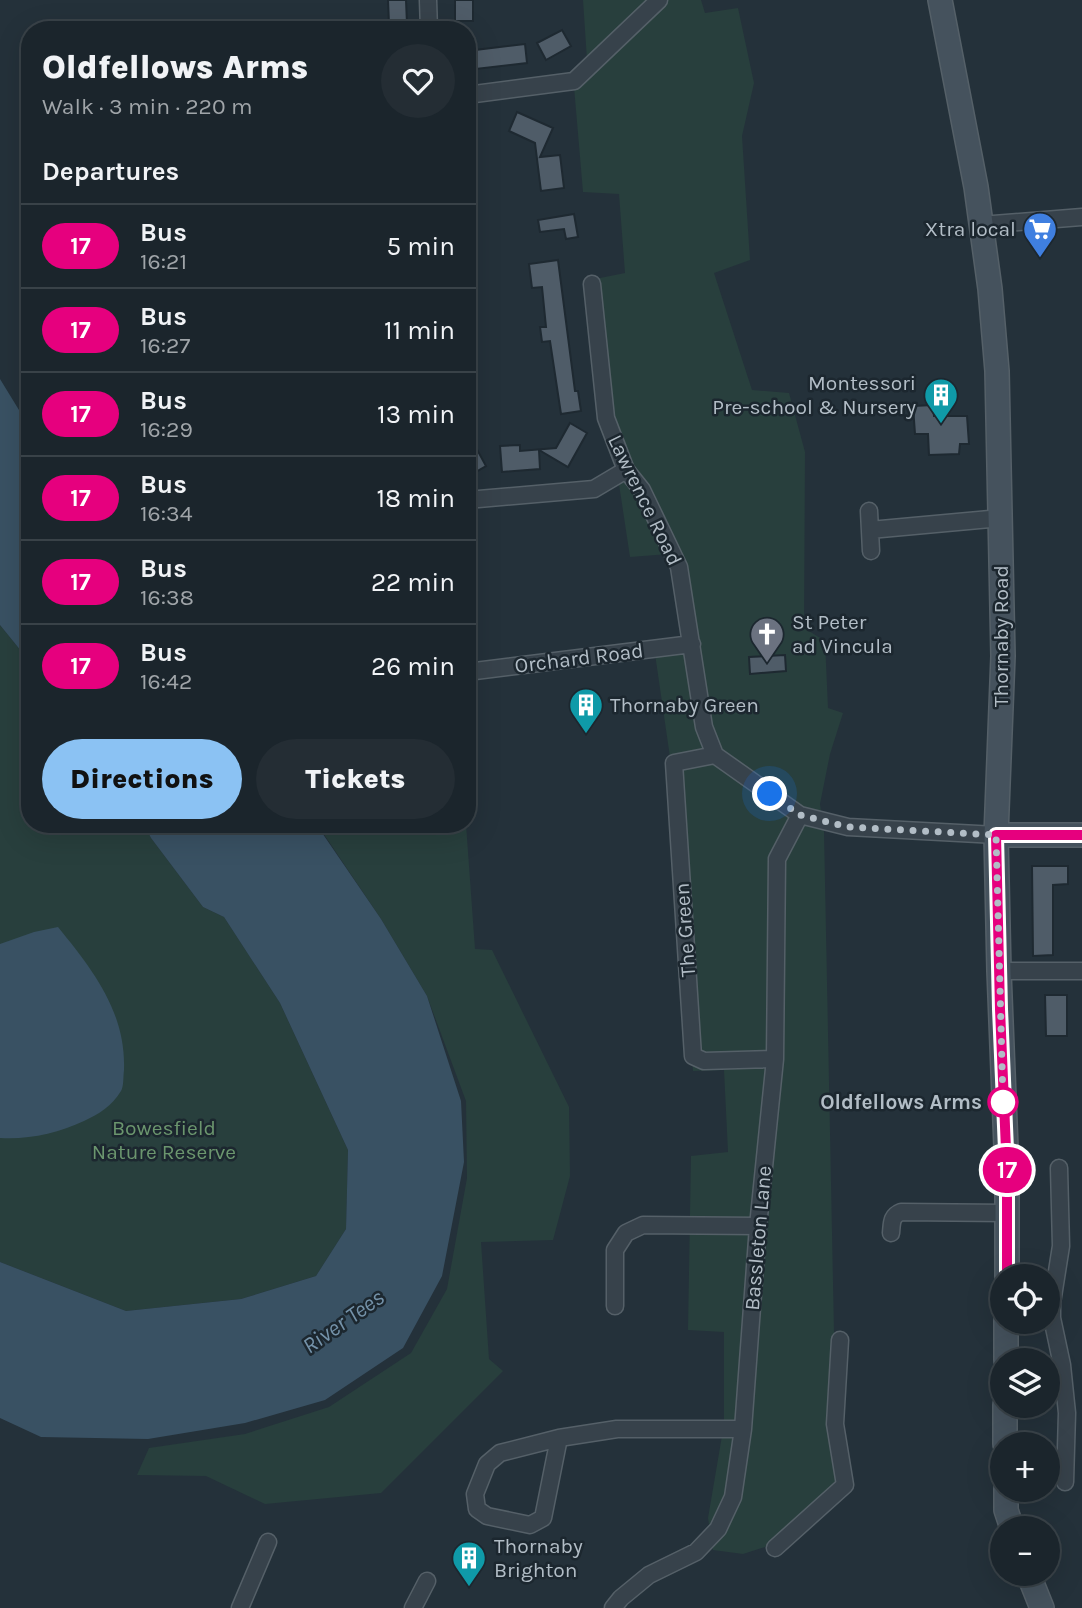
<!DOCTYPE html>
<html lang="en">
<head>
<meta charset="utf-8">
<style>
	:root { --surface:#1b252c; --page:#242d34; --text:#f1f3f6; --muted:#a0a5a9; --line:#394248; --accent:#8bc2f3 }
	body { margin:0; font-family:Karla,sans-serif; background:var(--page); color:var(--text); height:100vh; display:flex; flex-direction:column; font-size:26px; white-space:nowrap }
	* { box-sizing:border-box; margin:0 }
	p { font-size:23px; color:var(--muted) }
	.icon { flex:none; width:38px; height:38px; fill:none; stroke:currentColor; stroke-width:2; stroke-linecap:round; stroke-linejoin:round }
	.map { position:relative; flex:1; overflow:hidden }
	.details { position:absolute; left:21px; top:21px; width:455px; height:812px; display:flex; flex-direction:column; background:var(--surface); border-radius:28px; box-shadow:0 7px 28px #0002,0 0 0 2px var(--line) }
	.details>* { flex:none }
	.badge { padding:0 14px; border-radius:23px; font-size:24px; line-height:46px }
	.fabs { position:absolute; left:990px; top:1264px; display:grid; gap:14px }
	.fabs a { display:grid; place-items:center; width:70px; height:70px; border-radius:50%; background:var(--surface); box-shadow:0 7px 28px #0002,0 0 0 2px var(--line); font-size:35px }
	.you { position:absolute; width:35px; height:35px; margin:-18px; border:5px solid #fff; border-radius:50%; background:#1a73e8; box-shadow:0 0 0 10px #1a73e833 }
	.map>.badge { position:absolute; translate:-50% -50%; box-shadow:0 0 0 4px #fff }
	h2 { padding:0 21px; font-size:26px; line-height:63px }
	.round { display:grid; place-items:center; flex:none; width:74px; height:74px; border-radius:37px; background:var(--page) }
	.headline { display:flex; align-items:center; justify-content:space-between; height:119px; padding:0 21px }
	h1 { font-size:33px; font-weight:800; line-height:52px }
	.button { display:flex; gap:14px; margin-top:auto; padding:14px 21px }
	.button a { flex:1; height:80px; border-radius:42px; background:var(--accent); color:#111; font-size:28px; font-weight:800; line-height:80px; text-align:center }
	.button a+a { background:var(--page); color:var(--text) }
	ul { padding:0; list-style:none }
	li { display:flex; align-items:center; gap:21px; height:84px; padding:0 21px; border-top:2px solid var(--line) }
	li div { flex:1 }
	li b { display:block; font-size:26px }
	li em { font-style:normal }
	li .badge { min-width:77px; font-weight:700; text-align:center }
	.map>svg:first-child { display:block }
	.green { fill:#283f3d }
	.water { fill:#395163 }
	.building { fill:#4f5c68; stroke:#1e2931; stroke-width:2 }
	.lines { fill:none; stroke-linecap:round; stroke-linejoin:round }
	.street-casing { stroke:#556068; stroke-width:19 }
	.secondary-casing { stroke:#556068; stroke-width:26 }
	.street { stroke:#37424b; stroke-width:16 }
	.secondary { stroke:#45525d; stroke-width:23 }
	.line-casing { stroke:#fff; stroke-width:16 }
	.line { stroke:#e6007e; stroke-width:10 }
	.walk { stroke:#b2bdc6; stroke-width:7; stroke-dasharray:0 12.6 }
	.stop-dot { fill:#fff; stroke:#e6007e; stroke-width:3.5 }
	.labels { text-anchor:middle; stroke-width:5; stroke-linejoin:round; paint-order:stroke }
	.poi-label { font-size:21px; fill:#b2bdc6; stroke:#1c272f; text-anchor:start }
	.street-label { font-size:21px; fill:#b2bdc6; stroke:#1c272f }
	.stop-label { font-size:21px; font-weight:bold; fill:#b2bdc6; stroke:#1c272f; text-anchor:end }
	.park-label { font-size:21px; fill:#6b966e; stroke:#1c272f }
	.water-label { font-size:23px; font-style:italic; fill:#7492a9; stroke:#1c272f }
</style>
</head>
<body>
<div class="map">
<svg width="1082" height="1608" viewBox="0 0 1082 1608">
	<rect width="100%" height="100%" fill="#24313a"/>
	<path class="green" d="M 583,0 L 701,0 L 705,13 L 738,8 L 754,83 L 742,136 L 750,260 L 714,273 L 752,390 L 789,393 L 805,452 L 804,628 L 825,641 L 828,708 L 843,713 L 830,754 L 820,804 L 824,832 L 837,1482 L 765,1547 L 743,1554 L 713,1550 L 708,1518 L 724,1424 L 724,1332 L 688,1330 L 691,1156 L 728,1152 L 724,1070 L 693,1071 L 671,764 L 654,647 L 686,642 L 669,554 L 630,557 L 609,418 L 595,279 L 625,273 L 619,194 L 583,192 L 573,75 L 587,60 Z
		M 0,625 L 30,662 L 30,824 L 144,824 L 151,838 L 203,907 L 224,917 L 280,1003 L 348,1150 L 346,1229 L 316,1276 L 241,1299 L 126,1311 L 0,1262 Z
		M 317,824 L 466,824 L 475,949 L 492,950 L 569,1107 L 570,1176 L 553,1240 L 481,1242 L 489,1359 L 503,1371 L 381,1493 L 265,1504 L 206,1476 L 137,1475 L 149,1448 L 245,1434 L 329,1407 L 411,1353 L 447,1289 L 467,1178 L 466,1101 L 427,996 L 381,919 Z"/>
	<path class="water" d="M 0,379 L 30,428 L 30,662 L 0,625 Z
		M 144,824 L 316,824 L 381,919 L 427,996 L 461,1101 L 464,1162 L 442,1276 L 403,1348 L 325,1400 L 245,1423 L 148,1439 L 41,1437 L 0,1418 L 0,1262 L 126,1311 L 241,1299 L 316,1276 L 346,1229 L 348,1150 L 280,1003 L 224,917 L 203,907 L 151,838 Z
		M 58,927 C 93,970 126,1012 124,1070 C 123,1077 124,1086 121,1091 C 112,1106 99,1114 84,1121 C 58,1133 28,1140 0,1138 L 0,944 L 34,932 Z"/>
	<path class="building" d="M 388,0 L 406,0 L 407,24 L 389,24 Z
		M 455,0 L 473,0 L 473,21 L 455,21 Z
		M 562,30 L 571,46 L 546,60 L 537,43 Z
		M 525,44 L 527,63 L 467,70 L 467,51 Z
		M 517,112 L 553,128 L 540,157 L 560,155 L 564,188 L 541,191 L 535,143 L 509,131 Z
		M 574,214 L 578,237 L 566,239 L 564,229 L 540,232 L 538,220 Z
		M 558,260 L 575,391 L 578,391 L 581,411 L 561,414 L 550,341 L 542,342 L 540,327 L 546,327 L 542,287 L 532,288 L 529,264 Z
		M 933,405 L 934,416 L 967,416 L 969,444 L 960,444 L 959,454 L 929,455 L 928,434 L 915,434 L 913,406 Z
		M 570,423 L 587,433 L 568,467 L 539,450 L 540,469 L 502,472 L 500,446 L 520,445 L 520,451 L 556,448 Z
		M 467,431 L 486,466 L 467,477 Z
		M 785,655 L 786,671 L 750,674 L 749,657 Z
		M 1032,866 L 1068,866 L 1068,884 L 1053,885 L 1053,955 L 1033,956 Z
		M 1045,995 L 1067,995 L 1067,1036 L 1046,1036 Z"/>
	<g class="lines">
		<g class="street-casing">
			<path id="street" d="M 428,0 L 429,30
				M 467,95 L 574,81 L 659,0
				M 981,225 L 1082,217
				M 592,284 L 606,418 L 626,470 L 642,490 L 679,567 L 704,727 L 715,755
				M 467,500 L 594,489 L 626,470
				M 869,511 L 871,551
				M 870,530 L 1001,518
				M 467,672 L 692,644
				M 715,755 L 674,763 L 693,1056 L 704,1061 L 775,1059
				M 715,755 L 800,815 L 848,827 L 996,835
				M 999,971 L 1082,971
				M 1059,1168 L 1061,1246 L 1052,1303 L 1052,1318 L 1062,1365 L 1067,1413 L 1065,1482
				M 891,1233 C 892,1223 891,1216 901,1212 L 1007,1213
				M 615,1306 L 615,1250 L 626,1233 L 643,1225 L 758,1226
				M 559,1438 L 543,1518 L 530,1525 L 487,1516 L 477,1509 L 475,1494 L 487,1464 L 500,1453 L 559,1438 L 617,1429 L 743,1429
				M 775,1548 L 845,1485 L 835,1424 L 840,1340
				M 240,1608 L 268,1542
				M 413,1608 L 427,1581
				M 613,1608 L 621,1598 L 649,1575 L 696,1552 L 718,1529 L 733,1497 L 743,1429 L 758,1226 L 775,1059 L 777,859 L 800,815"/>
		</g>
		<g class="secondary-casing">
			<path id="secondary" d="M 940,0 L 976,187 L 990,289 L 997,371 L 1003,656 L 996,835 L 999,971 L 1007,1173 L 1007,1276
				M 996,835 L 1082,835
				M 1006,1360 L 1006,1321
				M 1005,1444 L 1005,1405
				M 1006,1489 L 1006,1510 L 1012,1528
				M 1028,1573 L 1042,1608"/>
		</g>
		<use href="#street" class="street"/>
		<use href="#secondary" class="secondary"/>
	</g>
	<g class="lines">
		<g class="line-casing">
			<path id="line" d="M 1007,1276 L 1007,1173 L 1000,1009 L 996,835 L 1082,835"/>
		</g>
		<use href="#line" class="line"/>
		<path class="walk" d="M 770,794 L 800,815 L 848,827 L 996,835 L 1003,1102"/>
	</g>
	<defs>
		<g id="supermarket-pin" transform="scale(1.75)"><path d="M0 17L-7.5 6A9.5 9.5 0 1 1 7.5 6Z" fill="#3f7fe0" stroke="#1c272f"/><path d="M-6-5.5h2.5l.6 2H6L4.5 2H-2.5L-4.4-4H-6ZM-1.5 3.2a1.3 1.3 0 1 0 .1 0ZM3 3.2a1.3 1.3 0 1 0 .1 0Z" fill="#fff"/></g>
		<g id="building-pin" transform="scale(1.75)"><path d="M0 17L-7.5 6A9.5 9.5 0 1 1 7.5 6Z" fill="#0f9aa8" stroke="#1c272f"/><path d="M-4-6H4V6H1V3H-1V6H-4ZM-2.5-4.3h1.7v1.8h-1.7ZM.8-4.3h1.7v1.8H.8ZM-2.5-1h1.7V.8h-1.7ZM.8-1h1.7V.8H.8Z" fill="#fff"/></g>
		<g id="church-pin" transform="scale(1.75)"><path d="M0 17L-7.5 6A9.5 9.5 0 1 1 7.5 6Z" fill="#6b7280" stroke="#1c272f"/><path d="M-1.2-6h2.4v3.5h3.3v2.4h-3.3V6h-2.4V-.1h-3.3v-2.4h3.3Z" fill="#fff"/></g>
	</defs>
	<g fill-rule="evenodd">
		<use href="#supermarket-pin" x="1040" y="229"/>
		<use href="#building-pin" x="941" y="395"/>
		<use href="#church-pin" x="767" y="634"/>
		<use href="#building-pin" x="586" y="705"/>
		<use href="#building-pin" x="469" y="1558"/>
	</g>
	<circle class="stop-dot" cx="1003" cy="1102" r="14"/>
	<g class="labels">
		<g class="poi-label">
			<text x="1016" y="236" text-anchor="end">Xtra local</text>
			<text x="916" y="390" text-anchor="end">Montessori<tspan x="916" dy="24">Pre-school &amp; Nursery</tspan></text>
			<text x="792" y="629">St Peter<tspan x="792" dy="24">ad Vincula</tspan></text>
			<text x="610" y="712">Thornaby Green</text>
			<text x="494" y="1553">Thornaby<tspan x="494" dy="24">Brighton</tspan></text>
		</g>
		<g class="street-label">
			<text transform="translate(645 500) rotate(64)" y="7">Lawrence Road</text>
			<text transform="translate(1001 636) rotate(-90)" y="7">Thornaby Road</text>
			<text transform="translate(579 658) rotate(-7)" y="7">Orchard Road</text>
			<text transform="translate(685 930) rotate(-94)" y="7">The Green</text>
			<text transform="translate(758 1238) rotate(-85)" y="7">Bassleton Lane</text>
		</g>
		<g class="stop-label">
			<text x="982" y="1109">Oldfellows Arms</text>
		</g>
		<g class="park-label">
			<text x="164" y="1135">Bowesfield<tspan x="164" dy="24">Nature Reserve</tspan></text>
		</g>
		<g class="water-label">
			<text transform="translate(343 1321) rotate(-35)" y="8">River Tees</text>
		</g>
	</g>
</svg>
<div class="fabs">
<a><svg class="icon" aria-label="locate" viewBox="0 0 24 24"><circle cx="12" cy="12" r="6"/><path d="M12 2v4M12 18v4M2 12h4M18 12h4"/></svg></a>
<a><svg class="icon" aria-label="layers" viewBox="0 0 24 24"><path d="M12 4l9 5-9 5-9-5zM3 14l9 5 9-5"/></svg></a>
<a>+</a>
<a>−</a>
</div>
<div class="you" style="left:770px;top:794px"></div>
<b class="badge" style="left:1007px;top:1170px;background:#e6007e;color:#fff">17</b>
<section class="details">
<div class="headline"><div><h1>Oldfellows Arms</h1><p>Walk · 3 min · 220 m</p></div><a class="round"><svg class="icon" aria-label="heart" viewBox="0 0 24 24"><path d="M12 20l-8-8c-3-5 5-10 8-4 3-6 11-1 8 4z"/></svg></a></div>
<h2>Departures</h2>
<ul>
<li><span class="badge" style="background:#e6007e;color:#fff">17</span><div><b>Bus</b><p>16:21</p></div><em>5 min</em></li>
<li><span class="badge" style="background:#e6007e;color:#fff">17</span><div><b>Bus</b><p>16:27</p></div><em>11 min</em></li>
<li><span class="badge" style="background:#e6007e;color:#fff">17</span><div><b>Bus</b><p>16:29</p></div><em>13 min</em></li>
<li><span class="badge" style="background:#e6007e;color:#fff">17</span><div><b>Bus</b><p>16:34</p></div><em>18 min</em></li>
<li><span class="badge" style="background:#e6007e;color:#fff">17</span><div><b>Bus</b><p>16:38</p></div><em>22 min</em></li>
<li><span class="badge" style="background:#e6007e;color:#fff">17</span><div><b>Bus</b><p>16:42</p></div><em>26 min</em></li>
</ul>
<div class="button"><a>Directions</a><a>Tickets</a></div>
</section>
</div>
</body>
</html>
